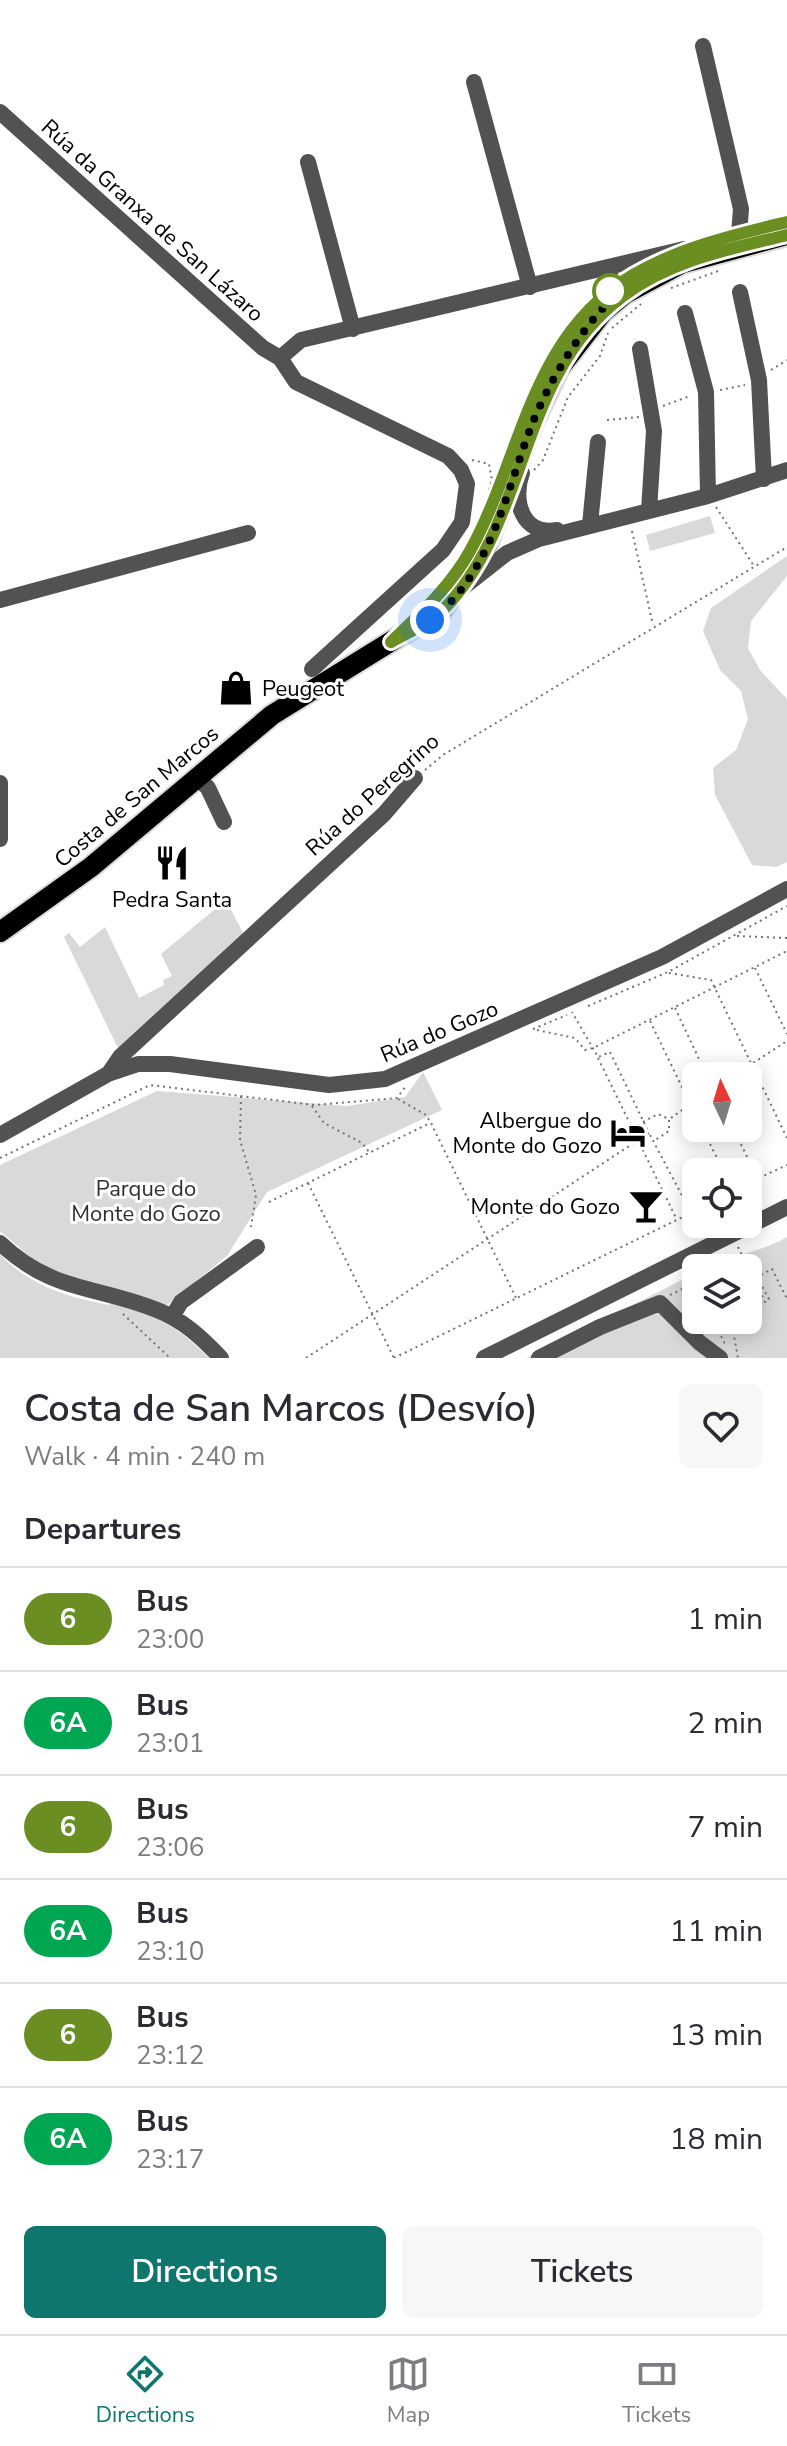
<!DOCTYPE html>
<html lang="en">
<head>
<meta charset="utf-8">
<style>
	:root { --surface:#fff; --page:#f7f7f7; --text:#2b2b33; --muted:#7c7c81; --line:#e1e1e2; --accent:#0f766e }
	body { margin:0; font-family:"Nunito Sans",sans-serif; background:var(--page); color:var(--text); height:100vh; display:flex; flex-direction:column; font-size:30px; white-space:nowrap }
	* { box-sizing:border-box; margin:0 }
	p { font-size:26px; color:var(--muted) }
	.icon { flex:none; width:44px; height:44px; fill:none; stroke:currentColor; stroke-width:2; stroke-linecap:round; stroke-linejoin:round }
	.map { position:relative; height:1358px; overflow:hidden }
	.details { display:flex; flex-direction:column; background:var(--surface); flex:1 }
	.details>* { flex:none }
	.badge { padding:0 16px; border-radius:26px; font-size:28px; line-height:52px }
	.needle { width:52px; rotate:356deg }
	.tools { position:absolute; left:682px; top:1062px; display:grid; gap:16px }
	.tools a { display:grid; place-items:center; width:80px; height:80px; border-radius:12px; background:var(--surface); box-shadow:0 4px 20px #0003; font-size:40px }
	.you { position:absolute; width:40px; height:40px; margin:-20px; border:6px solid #fff; border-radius:50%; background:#1a73e8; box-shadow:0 0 0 12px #1a73e833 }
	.map>.badge { position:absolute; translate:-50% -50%; box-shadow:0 0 0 4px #fff }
	h2 { padding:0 24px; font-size:30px; line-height:72px }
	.round { display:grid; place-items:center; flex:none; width:84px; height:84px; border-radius:12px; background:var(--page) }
	.summary { display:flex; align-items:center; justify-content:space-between; height:136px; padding:0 24px }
	h1 { font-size:38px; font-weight:600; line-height:60px }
	.cta { display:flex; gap:16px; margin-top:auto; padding:16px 24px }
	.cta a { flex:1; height:92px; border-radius:12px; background:var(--accent); color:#fff; font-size:32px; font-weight:600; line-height:92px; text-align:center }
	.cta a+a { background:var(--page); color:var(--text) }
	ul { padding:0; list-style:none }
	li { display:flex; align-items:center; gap:24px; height:104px; padding:0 24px; border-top:2px solid var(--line) }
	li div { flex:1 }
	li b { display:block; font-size:30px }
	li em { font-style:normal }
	li .badge { min-width:88px; font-weight:700; text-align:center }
	.dock { display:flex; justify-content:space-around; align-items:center; height:112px; border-top:2px solid var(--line); background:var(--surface); font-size:22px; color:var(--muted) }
	.dock a { display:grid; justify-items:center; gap:4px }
	.dock .current { color:var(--accent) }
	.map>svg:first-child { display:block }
	.green { fill:#d9d9d9 }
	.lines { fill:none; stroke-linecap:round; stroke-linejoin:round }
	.major-casing { stroke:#dbdbdb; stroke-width:24 }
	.path { stroke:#747474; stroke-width:2; stroke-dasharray:2 4; stroke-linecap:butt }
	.minor { stroke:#525252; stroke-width:16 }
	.major { stroke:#000; stroke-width:20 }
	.line-casing { stroke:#fff; stroke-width:18 }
	.line { stroke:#6b8e23; stroke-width:12 }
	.walk { stroke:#000; stroke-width:8; stroke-dasharray:0 14.4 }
	.stop-dot { fill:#fff; stroke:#6b8e23; stroke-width:4 }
	.labels { text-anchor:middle; stroke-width:6; stroke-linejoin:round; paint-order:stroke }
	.street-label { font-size:22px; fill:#000; stroke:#fff }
	.poi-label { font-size:22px; fill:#000; stroke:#fff; text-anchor:end }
	.park-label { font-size:22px; fill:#303030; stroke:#fff }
</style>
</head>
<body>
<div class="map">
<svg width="787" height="1358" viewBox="0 0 787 1358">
	<rect width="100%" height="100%" fill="#fff"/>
	<path class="green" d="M 710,516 L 715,533 L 650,551 L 646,535 Z
		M 787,556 L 787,576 L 751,621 L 748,648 L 760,670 L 787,699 L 787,862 L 776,867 L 752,865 L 715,795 L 713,768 L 736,750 L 748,719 L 741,691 L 720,670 L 703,631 L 711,608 Z
		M 226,900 L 243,933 L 119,1050 L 64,937 L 69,933 L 80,947 L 105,927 L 139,998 L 164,985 L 163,980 L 172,976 L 161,954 Z
		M 423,1072 L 442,1110 L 267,1192 L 227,1256 L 166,1306 L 47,1271 L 0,1231 L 0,1165 L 157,1091 L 347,1106 L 405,1097 Z
		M 787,1237 L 787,1358 L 526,1358 L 696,1273 L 696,1320 L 748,1320 L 748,1268 L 705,1268 C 733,1254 759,1253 787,1237 Z
		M 0,1254 C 29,1286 70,1298 111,1305 L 106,1295 C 124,1309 144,1311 164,1322 C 181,1332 195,1344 209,1358 L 0,1358 Z"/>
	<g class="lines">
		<g class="major-casing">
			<path id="major" d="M 0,932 L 91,867 L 272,715 L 442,610 L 487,545 L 532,425 L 558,370 L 603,312 L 625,294 L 683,263 L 787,235"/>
		</g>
		<path class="path" d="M 671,288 L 721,270
			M 612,328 L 641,304
			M 771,370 L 787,360
			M 720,390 L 745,385
			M 663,406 L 690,396
			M 607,420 L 639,417
			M 472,460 L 489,464 L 492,480 L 488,493
			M 534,470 L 543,460 L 568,397 L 600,356 L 608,333
			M 716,507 L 754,566
			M 632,531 L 653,625
			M 425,770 L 443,755 L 787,547
			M 737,936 L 787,938
			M 755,968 L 787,1034
			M 669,973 L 711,980 L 787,1138
			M 588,1006 L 668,972 L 787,906
			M 675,1008 L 707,1076
			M 650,1021 L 696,1116
			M 533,1029 L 567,1015
			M 537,1030 L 575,1038 L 585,1050 L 593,1048 L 787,951
			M 598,1058 L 676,1218
			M 733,1076 L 787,1041
			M 241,1096 L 240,1140 L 256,1195 L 251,1227
			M 398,1099 L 426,1115 L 431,1123 L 516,1298
			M 312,1106 L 324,1123 L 362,1143 L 370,1153
			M 671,1118 L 696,1100
			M 643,1122 L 658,1114 L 669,1119 L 669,1131 L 654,1141
			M 702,1128 L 724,1172
			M 733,1128 L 758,1179
			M 650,1135 L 696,1222
			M 0,1158 L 150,1085 L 315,1105 L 397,1098 L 406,1086
			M 308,1183 L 394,1358
			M 748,1183 L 787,1165
			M 269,1202 L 430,1123
			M 697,1224 L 703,1233
			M 738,1247 L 765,1302 L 769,1299 L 757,1277 L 772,1269 L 787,1299
			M 716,1256 L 721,1268
			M 692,1270 L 696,1276
			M 696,1293 L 689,1298 L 696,1313
			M 670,1295 L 696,1282
			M 123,1314 L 170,1358
			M 713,1320 L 725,1344
			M 731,1320 L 738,1358
			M 306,1358 L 649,1133 L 610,1052 L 598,1057 L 572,1012
			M 394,1358 L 691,1213"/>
		<path class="minor" d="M 703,46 L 741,209 L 739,234
			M 474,82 L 530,287
			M 0,112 L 263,348 L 280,358 L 296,382 L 448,456 L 461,470 L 467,484 L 462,522 L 443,550 L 312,669
			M 308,162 L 353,329
			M 611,276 L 613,289
			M 740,292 L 759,380 L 764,479
			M 685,313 L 706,392 L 708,496
			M 640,349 L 654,431 L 649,511
			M 280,358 L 301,340 L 684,249
			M 522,473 C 512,500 522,536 557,530
			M 590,525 L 598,442
			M 465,586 L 507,553 L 539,539 L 708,496 L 787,470
			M 0,600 L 248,533
			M 197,777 L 208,788 L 224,822
			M 0,783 L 0,839
			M 109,1073 L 120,1057 L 384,814 L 415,778
			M 0,1135 L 108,1074 L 138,1064 L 170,1064 L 329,1085 L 385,1079 L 662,957 L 787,889
			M 0,1243 C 53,1293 95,1285 157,1310 C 183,1320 202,1338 221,1358
			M 172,1317 L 181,1302 L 257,1247
			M 484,1358 L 787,1207
			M 539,1358 L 600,1327 L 660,1303 L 700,1343 L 720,1358"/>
		<use href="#major" class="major"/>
	</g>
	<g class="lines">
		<g class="line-casing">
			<path id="line" d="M 787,222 C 734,235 681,247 633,275 C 529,337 523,455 470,551 C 450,587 421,613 391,642 C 408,632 429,624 443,610 C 531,520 516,376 623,296 C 671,260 730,249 787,235"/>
		</g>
		<use href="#line" class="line"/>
		<path class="walk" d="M 430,620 C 490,577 506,492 531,427 C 549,381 585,320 622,290 L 610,291"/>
	</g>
	<defs>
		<g id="shop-bare" transform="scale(2.76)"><path d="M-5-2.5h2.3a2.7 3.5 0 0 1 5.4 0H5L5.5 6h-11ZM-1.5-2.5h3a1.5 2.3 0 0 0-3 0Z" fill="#000" stroke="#fff" stroke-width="2.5" paint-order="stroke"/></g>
		<g id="restaurant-bare" transform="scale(2.76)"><path d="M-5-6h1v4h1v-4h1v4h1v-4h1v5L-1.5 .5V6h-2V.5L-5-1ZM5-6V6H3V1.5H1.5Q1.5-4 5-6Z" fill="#000" stroke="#fff" stroke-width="2.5" paint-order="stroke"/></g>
		<g id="hotel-bare" transform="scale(2.76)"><path d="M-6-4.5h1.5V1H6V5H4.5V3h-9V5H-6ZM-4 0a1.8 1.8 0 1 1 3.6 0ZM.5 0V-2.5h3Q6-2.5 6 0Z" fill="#000" stroke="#fff" stroke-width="2.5" paint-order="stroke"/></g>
		<g id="bar-bare" transform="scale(2.76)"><path d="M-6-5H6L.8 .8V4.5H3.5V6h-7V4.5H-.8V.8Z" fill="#000" stroke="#fff" stroke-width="2.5" paint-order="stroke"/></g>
	</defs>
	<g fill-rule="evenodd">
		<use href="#shop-bare" x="236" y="688"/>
		<use href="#restaurant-bare" x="172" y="863"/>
		<use href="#hotel-bare" x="628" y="1133"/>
		<use href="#bar-bare" x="646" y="1206"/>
	</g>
	<circle class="stop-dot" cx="610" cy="291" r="16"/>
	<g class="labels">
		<g class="street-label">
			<text transform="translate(153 220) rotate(42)" y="8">Rúa da Granxa de San Lázaro</text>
			<text transform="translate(372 794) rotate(-42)" y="8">Rúa do Peregrino</text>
			<text transform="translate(136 796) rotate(-40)" y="8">Costa de San Marcos</text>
			<text transform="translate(439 1031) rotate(-23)" y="8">Rúa do Gozo</text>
		</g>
		<g class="poi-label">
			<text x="262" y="696" text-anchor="start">Peugeot</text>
			<text x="172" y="907" text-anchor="middle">Pedra Santa</text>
			<text x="602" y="1128">Albergue do<tspan x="602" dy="25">Monte do Gozo</tspan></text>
			<text x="620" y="1214">Monte do Gozo</text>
		</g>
		<g class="park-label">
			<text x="146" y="1196">Parque do<tspan x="146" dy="25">Monte do Gozo</tspan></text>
		</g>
	</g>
</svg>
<div class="tools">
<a><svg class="needle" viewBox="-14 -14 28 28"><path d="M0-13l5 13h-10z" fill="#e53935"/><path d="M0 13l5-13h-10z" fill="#7c7c81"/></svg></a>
<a><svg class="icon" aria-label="locate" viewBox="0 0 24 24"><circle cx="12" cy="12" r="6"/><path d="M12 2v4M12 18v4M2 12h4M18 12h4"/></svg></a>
<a><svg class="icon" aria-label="layers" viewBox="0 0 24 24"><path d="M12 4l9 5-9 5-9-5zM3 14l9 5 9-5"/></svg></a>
</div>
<div class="you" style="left:430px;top:620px"></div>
</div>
<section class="details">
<div class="summary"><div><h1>Costa de San Marcos (Desvío)</h1><p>Walk · 4 min · 240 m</p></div><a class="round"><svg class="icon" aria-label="heart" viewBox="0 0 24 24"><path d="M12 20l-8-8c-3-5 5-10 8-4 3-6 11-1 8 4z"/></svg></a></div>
<h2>Departures</h2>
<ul>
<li><span class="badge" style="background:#6b8e23;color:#fff">6</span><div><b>Bus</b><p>23:00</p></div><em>1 min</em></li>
<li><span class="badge" style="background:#00a651;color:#fff">6A</span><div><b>Bus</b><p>23:01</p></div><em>2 min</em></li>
<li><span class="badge" style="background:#6b8e23;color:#fff">6</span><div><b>Bus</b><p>23:06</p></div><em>7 min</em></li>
<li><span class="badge" style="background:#00a651;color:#fff">6A</span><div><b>Bus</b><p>23:10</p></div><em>11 min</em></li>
<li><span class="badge" style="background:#6b8e23;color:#fff">6</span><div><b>Bus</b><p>23:12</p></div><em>13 min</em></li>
<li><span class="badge" style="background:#00a651;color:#fff">6A</span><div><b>Bus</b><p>23:17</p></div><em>18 min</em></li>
</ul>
<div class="cta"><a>Directions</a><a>Tickets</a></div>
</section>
<nav class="dock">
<a class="current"><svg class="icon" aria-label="directions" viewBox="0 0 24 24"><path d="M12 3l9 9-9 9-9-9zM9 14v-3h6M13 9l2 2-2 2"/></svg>Directions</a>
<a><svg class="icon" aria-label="map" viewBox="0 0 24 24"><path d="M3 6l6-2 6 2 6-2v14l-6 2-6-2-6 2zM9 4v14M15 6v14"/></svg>Map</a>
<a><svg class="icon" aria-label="tickets" viewBox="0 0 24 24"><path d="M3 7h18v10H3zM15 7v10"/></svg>Tickets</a>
</nav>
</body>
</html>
